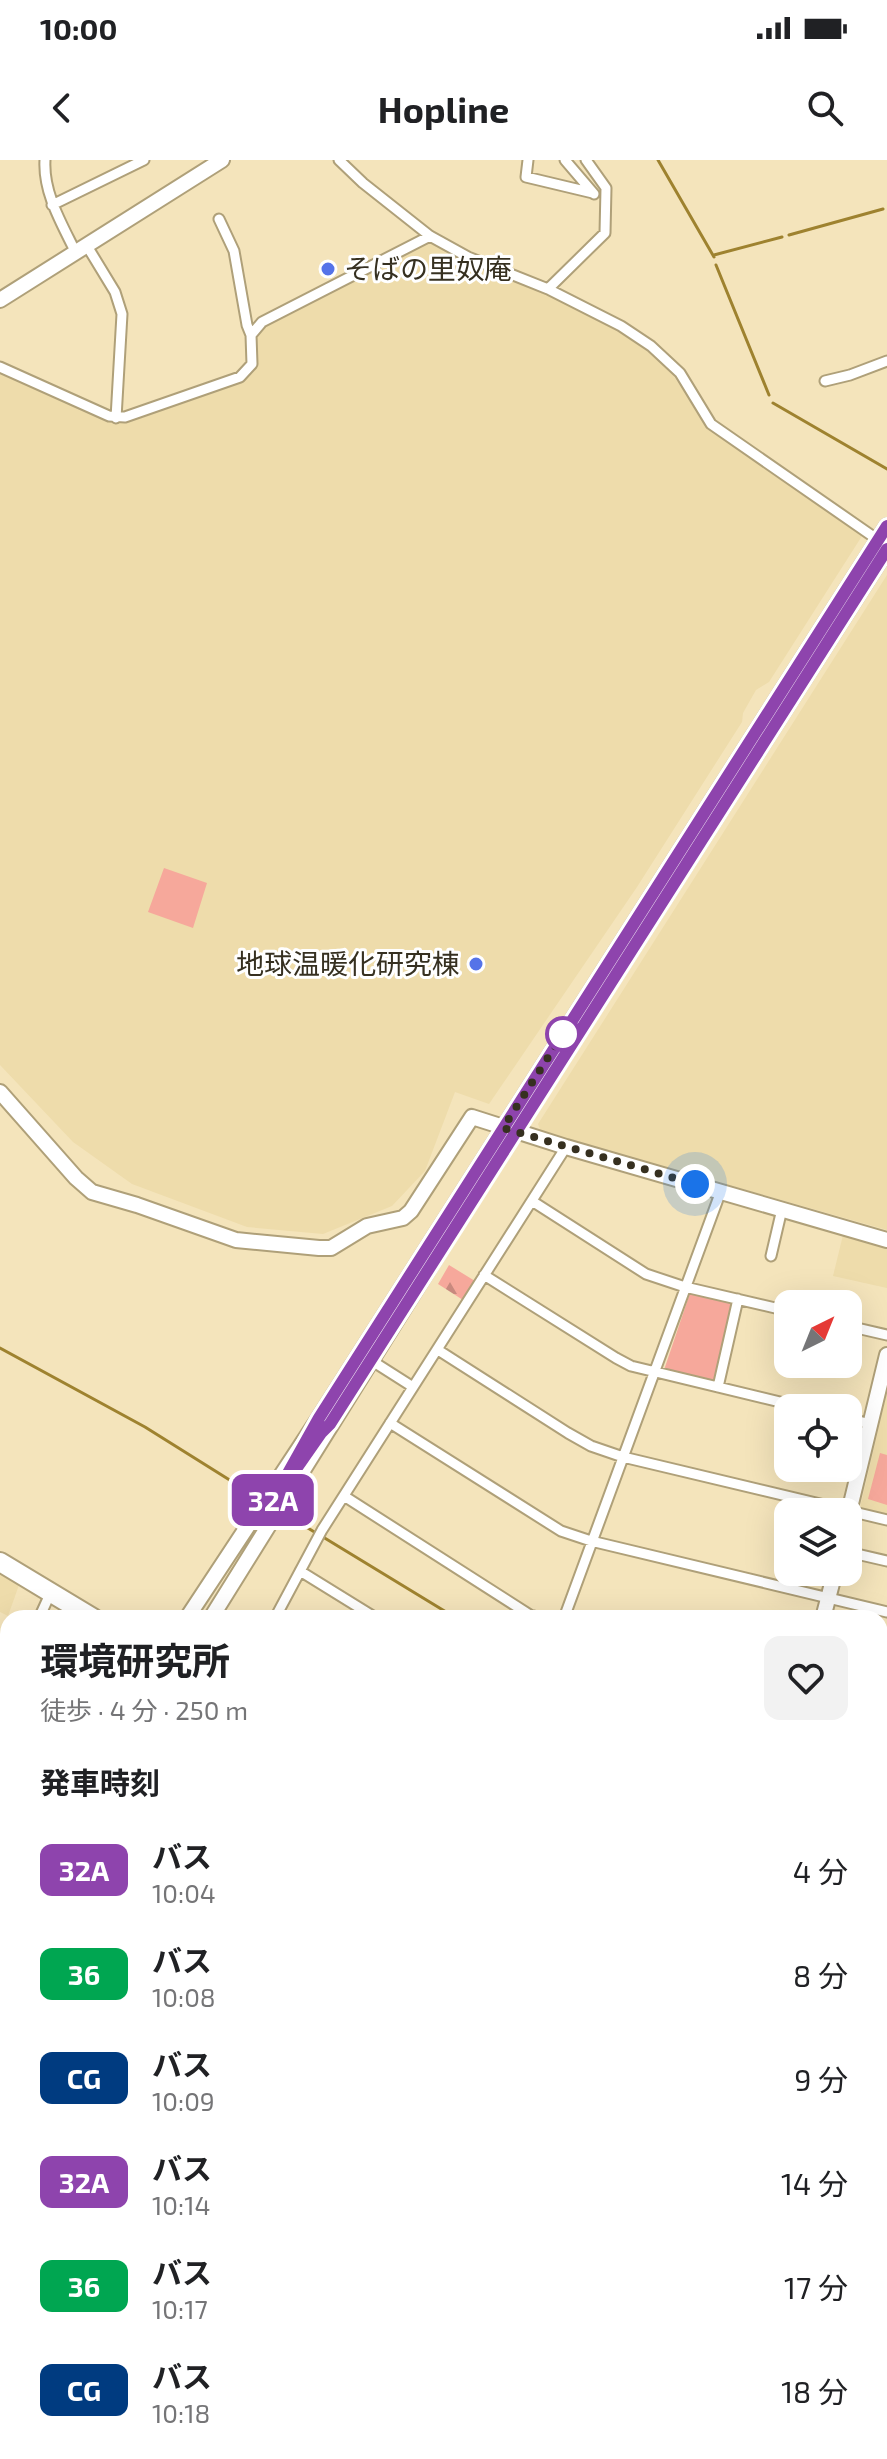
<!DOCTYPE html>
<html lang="ja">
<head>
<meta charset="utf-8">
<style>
	:root { --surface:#fff; --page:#f2f2f2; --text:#202124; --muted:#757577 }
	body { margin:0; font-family:"Exo 2","Noto Sans JP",sans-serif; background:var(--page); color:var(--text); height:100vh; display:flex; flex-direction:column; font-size:30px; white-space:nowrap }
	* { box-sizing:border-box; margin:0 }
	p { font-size:26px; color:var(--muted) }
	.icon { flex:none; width:44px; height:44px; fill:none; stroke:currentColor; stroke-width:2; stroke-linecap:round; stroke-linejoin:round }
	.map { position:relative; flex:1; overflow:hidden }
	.sheet { position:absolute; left:0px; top:1450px; width:888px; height:850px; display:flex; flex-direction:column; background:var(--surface); border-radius:24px 24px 0 0; box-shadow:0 8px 32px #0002 }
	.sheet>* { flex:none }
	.badge { padding:0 16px; border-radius:12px; font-size:28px; line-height:52px }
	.needle { width:52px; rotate:43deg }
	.controls { position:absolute; left:774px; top:1130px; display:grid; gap:16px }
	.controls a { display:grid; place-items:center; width:88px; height:88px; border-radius:16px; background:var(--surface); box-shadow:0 8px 32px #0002; font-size:40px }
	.you { position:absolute; width:40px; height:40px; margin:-20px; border:6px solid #fff; border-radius:50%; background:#1a73e8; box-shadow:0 0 0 12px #1a73e833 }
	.map>.badge { position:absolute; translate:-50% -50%; box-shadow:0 0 0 4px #fff }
	h2 { padding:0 40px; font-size:30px; line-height:72px }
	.round { display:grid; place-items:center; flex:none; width:84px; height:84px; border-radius:16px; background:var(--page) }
	.summary { display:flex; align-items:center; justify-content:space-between; height:136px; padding:0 40px }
	h1 { font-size:38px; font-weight:700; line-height:60px }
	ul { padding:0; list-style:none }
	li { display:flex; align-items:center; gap:24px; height:104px; padding:0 40px }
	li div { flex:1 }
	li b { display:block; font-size:30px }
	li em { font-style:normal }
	li .badge { min-width:88px; font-weight:700; text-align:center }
	.status { display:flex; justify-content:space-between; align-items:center; height:56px; padding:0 40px; background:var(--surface); direction:ltr }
	.status svg { height:22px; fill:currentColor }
	header { display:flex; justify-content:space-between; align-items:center; height:104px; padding:0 40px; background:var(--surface); font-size:36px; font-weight:700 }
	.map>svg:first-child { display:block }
	.built { fill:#eedcab }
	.grass { fill:url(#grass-dots) }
	.forest { fill:url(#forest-firs) }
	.park { fill:#f6a89b }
	.water { fill:url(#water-waves); stroke:#9e822f; stroke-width:2 }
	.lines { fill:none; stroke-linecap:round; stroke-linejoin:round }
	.stream { stroke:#9e822f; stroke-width:3 }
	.street-casing { stroke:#afa079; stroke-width:13 }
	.secondary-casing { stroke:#afa079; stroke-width:18 }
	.highway-casing { stroke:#afa079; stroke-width:22 }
	.street { stroke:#fff; stroke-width:9 }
	.secondary { stroke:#fff; stroke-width:14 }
	.highway { stroke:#fff; stroke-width:18 }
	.line-casing { stroke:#fff; stroke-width:18 }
	.line { stroke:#8e44ad; stroke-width:12 }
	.walk { stroke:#363020; stroke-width:8; stroke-dasharray:0 14.4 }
	.poi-dot { fill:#5573e8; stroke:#fff; stroke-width:3 }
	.stop-dot { fill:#fff; stroke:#8e44ad; stroke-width:4 }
	.labels { text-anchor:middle; stroke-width:6; stroke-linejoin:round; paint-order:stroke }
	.poi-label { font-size:28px; fill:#363020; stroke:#fff; text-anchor:start }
</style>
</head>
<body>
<div class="status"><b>10:00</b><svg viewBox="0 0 49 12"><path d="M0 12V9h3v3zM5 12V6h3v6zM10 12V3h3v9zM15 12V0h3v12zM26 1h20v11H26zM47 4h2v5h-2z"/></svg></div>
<header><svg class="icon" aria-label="back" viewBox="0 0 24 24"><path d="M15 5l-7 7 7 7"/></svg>Hopline<svg class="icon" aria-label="search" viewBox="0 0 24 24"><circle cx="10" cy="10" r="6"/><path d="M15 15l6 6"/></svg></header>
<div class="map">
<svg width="887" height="2299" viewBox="0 0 887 2299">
	<defs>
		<pattern id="grass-dots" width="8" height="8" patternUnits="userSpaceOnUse" patternTransform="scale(2)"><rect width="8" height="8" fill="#f6a89b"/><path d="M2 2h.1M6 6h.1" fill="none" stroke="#c8897e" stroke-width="1.8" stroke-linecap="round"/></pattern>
		<pattern id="forest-firs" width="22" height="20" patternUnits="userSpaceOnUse" patternTransform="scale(2)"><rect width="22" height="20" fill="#f6a89b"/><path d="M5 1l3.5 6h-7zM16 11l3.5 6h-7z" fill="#c8897e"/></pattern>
		<pattern id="water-waves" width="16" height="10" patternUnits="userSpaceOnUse" patternTransform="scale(2)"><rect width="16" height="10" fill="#cba535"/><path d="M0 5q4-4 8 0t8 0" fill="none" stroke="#a6872c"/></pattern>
	</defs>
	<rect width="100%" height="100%" fill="#f4e4bb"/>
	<path class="built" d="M 433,82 L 468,102 L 551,135 L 619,171 L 666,205 L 711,271 L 862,376 L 769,522 L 756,530 L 743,553 L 742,562 L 637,727 L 489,944 L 455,932 L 425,1011 L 392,1046 L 323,1074 L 247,1067 L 132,1024 L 73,982 L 0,905 L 0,210 L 112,262 L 119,263 L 247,217 L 256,206 L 255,177 L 263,164 L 418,85 Z
		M 887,415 L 887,1070 L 541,972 L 538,964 Z
		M 843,1075 L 887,1087 L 887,1128 L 833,1116 Z
		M 887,1232 L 887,1355 L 860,1348 Z
		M 0,1413 L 19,1425 L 8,1456 L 0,1452 Z"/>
	<path class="grass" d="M 0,1662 L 8,1667 L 8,1683 L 5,1687 L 8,1689 L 8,1708 L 0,1703 Z
		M 887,1758 L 887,1912 L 880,1913 L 880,1761 Z
		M 3,1814 L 8,1820 L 8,1880 L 0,1880 L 0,1816 Z
		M 887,2001 L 887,2299 L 686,2299 L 686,2292 L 880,2292 L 880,2003 Z
		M 8,2266 L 8,2292 L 38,2292 L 35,2299 L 0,2299 L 0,2268 Z"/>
	<path class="forest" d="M 449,1105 L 475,1121 L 463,1140 L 438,1124 Z
		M 887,2107 L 887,2182 L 880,2182 L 880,2109 Z
		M 825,2292 L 872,2292 L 870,2299 L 825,2299 Z"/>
	<path class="park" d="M 164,708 L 207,723 L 193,768 L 148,752 Z
		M 690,1133 L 733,1143 L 715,1221 L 664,1210 Z
		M 880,1293 L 887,1295 L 887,1345 L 868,1339 Z"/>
	<path class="water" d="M 887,2196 L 887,2277 L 880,2277 L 880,2197 Z
		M 689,2292 L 749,2292 L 731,2299 L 688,2299 Z"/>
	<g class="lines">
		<path class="stream" d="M 658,0 L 714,97
			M 789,75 L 883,49
			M 714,95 L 782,77
			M 716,105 L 769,235
			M 773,243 L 887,309
			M 0,1188 L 145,1267 L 252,1334
			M 290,1357 L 316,1373
			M 323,1377 L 456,1458
			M 880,1569 L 887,1569
			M 493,2299 L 527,2292"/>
		<g class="street-casing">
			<path id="street" d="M 45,0 C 43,33 62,64 76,93
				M 339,0 L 363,23 L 430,76 L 468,97 L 548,129 L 621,166 L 651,186 L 680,213 L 711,264 L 881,382
				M 528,0 L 526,17 L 593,33
				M 565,0 L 594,34
				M 52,45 L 144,0
				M 219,59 L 234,91 L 247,165 L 251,175
				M 87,86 L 115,132 L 122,154 L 116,258
				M 548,129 L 605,73 L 606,28 L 586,0
				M 0,207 L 109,256 L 125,257 L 240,217 L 252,204 L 251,175 L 262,162 L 430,76
				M 825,221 L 850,215 L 887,201
				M 532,1041 L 646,1114 L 685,1127 L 788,1151
				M 771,1096 L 782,1049
				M 484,1115 L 616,1198 L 631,1206 L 805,1248
				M 848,1166 L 887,1175
				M 438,1190 L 568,1273 L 591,1286 L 623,1297 L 887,1360
				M 369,1199 L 413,1227
				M 718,1227 L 738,1139
				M 848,1258 L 870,1264
				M 390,1263 L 561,1371 L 591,1381 L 887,1452
				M 344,1336 L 530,1455 L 541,1458
				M 848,1392 L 887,1401
				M 300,1411 L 376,1458
				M 39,1458 L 50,1434
				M 275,1458 L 322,1370 L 566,987
				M 564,1458 L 721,1031
				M 880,1540 L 887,1541
				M 8,1551 L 8,1564
				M 880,1608 L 887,1608
				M 0,1641 L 8,1627
				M 880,1657 L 887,1659
				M 0,1882 L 8,1882
				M 0,1914 L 8,1922
				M 0,2054 L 8,2062
				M 0,2122 L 8,2130
				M 0,2161 L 8,2168
				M 0,2196 L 8,2198"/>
		</g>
		<g class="secondary-casing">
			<path id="secondary" d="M 0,140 L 222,0
				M 0,932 L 76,1018 L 92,1032 L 137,1045 L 236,1080 L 319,1088 L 331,1088 L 367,1066 L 403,1058 L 411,1051 L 472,957 L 566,987 L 887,1080
				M 848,1356 L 887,1195
				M 187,1458 L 319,1258 L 887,366
				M 211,1458 L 449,1076 L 887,389
				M 823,1458 L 835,1412
				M 0,1812 L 8,1811
				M 0,1985 L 8,1993
				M 339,2292 L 342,2299
				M 356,2292 L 358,2299"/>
		</g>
		<g class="highway-casing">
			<path id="highway" d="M 0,1402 L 93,1458
				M 880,1736 L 887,1738"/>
		</g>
		<use href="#street" class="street"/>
		<use href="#secondary" class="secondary"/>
		<use href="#highway" class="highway"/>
	</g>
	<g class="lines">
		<g class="line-casing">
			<path id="line" d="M 887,366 L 319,1258 L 268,1349 L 321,1273 L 330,1264 L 887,389"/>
		</g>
		<use href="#line" class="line"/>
		<path class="walk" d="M 563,874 L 503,968 L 695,1024"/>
	</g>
	<g class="poi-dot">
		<circle cx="328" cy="109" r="8"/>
		<circle cx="476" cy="804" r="8"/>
	</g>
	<circle class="stop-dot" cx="563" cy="874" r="16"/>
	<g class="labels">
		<g class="poi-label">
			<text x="344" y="119">そばの里奴庵</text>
			<text x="460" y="814" text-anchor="end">地球温暖化研究棟</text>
		</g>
	</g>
</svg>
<div class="controls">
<a><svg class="needle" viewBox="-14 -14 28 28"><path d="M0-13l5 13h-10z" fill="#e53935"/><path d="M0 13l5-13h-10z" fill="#757577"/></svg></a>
<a><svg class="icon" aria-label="locate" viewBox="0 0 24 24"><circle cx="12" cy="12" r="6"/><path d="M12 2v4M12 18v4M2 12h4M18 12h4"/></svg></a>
<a><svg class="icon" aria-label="layers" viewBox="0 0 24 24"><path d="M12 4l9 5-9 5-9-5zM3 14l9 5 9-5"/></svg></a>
</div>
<div class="you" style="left:695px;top:1024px"></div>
<b class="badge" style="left:273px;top:1340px;background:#8e44ad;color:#fff">32A</b>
<section class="sheet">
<div class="summary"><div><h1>環境研究所</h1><p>徒歩 · 4 分 · 250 m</p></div><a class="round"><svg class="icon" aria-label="heart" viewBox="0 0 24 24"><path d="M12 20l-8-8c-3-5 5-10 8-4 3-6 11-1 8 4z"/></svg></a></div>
<h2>発車時刻</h2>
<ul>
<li><span class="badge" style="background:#8e44ad;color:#fff">32A</span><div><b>バス</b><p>10:04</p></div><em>4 分</em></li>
<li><span class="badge" style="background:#00a651;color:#fff">36</span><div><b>バス</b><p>10:08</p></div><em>8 分</em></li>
<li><span class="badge" style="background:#003b80;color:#fff">CG</span><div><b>バス</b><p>10:09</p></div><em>9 分</em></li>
<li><span class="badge" style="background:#8e44ad;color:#fff">32A</span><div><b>バス</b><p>10:14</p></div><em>14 分</em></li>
<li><span class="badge" style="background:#00a651;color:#fff">36</span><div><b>バス</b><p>10:17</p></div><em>17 分</em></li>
<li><span class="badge" style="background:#003b80;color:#fff">CG</span><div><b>バス</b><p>10:18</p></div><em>18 分</em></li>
</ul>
</section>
</div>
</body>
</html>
